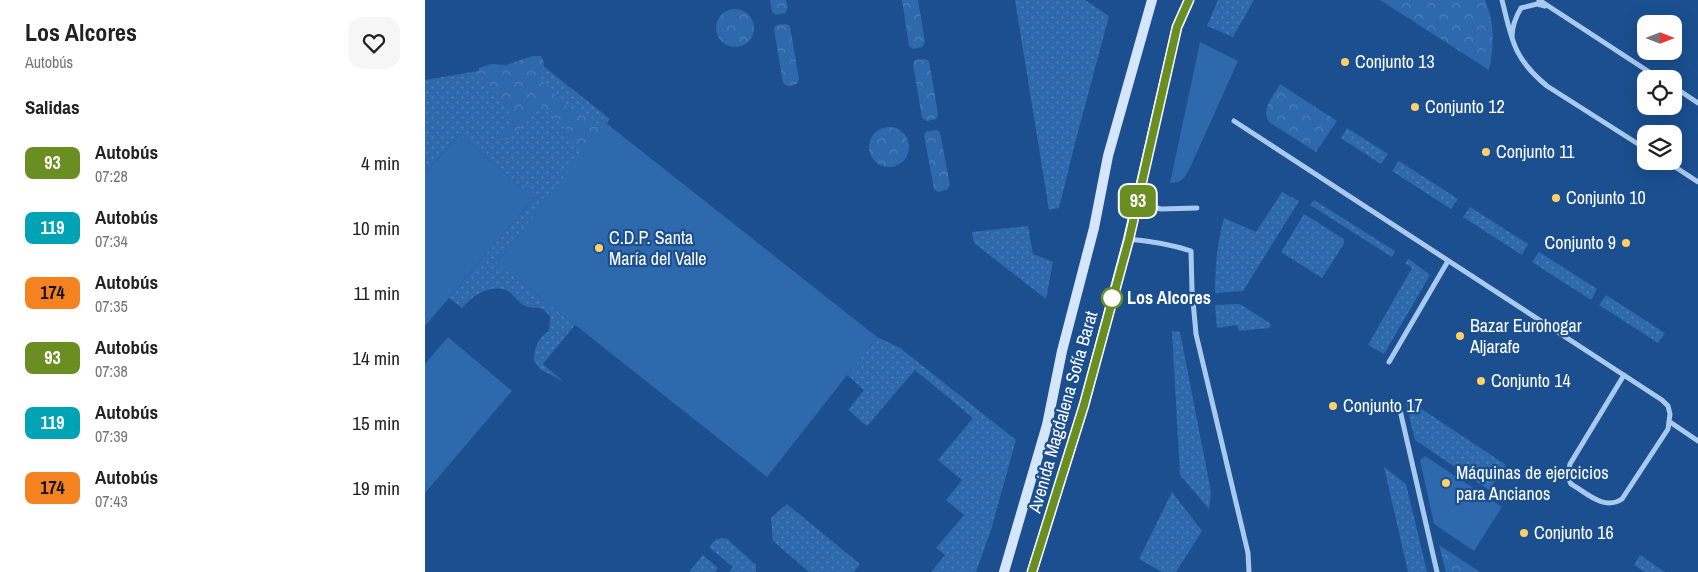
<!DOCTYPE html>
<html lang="es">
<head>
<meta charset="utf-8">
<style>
	:root { --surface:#fff; --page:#f6f6f6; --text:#222; --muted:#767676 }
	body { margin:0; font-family:"Archivo Narrow",sans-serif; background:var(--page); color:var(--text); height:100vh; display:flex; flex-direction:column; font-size:19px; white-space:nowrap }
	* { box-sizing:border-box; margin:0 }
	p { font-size:16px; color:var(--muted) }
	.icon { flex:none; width:28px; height:28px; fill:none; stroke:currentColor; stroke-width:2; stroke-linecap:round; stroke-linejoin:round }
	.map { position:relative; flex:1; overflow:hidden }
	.side { display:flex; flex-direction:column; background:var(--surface); width:425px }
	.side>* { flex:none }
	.badge { padding:0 10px; border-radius:8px; font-size:18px; line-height:32px }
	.needle { width:32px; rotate:90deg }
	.controls { position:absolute; left:1212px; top:15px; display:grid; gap:10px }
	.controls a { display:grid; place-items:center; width:45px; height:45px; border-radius:10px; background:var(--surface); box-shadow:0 5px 20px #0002; font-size:25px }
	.map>.badge { position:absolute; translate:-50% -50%; box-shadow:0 0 0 2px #fff }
	h2 { padding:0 25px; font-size:19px; line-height:45px }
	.round { display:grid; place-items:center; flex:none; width:52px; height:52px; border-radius:15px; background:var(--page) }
	.overview { display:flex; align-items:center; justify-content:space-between; height:85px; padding:0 25px }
	h1 { font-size:24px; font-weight:700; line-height:38px }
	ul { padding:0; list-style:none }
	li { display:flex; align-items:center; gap:15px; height:65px; padding:0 25px }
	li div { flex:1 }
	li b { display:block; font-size:19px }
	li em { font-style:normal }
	li .badge { min-width:55px; font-weight:700; text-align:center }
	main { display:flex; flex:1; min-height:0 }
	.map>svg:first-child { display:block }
	.grass { fill:url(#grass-dots) }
	.forest { fill:url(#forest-crowns) }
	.green { fill:#2e69ad }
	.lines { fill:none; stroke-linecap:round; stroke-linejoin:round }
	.street { stroke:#a9c9ee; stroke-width:5 }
	.secondary { stroke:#d6e6fa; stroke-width:10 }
	.line-casing { stroke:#fff; stroke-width:11 }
	.line { stroke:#6b8e23; stroke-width:8 }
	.poi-dot { fill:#ffd166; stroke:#1b4f8f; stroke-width:2 }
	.stop-dot { fill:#fff; stroke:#6b8e23; stroke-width:2.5 }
	.labels { text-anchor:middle; stroke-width:4.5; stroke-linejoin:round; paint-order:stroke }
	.poi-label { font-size:18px; fill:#fff; stroke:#1b4f8f; text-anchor:start }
	.stop-label { font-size:18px; font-weight:bold; fill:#fff; stroke:#1b4f8f; text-anchor:start }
	.street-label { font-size:18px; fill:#fff; stroke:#1b4f8f }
</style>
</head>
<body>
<main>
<section class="side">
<div class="overview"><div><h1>Los Alcores</h1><p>Autobús</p></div><a class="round"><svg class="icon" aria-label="heart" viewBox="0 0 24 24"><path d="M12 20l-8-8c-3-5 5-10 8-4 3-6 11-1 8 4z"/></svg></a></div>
<h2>Salidas</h2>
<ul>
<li><span class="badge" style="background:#6b8e23;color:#fff">93</span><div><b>Autobús</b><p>07:28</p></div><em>4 min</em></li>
<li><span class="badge" style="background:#00a3b4;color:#fff">119</span><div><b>Autobús</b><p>07:34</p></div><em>10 min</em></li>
<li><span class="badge" style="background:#f58220;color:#111">174</span><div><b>Autobús</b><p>07:35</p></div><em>11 min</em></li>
<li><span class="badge" style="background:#6b8e23;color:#fff">93</span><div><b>Autobús</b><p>07:38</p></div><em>14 min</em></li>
<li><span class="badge" style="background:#00a3b4;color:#fff">119</span><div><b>Autobús</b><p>07:39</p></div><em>15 min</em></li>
<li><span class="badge" style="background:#f58220;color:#111">174</span><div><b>Autobús</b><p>07:43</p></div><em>19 min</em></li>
</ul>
</section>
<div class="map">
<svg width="1273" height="572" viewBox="0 0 1273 572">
	<defs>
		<pattern id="grass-dots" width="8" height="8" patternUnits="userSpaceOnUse" patternTransform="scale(1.25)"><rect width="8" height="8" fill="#2e69ad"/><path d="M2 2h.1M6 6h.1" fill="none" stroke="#4d80b9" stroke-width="1.8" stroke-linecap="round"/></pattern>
		<pattern id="forest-crowns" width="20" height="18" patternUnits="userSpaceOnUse" patternTransform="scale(1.25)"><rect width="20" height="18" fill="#2e69ad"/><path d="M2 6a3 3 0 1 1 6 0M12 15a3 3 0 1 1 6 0" fill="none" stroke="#4d80b9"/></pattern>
	</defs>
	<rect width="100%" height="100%" fill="#1b4f8f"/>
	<path class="grass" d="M 590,0 L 660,0 L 684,16 L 649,147 L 634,208 L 624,210 Z
		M 793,0 L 829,0 L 808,37 L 782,26 Z
		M 112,61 L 185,119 L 72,263 L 150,325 L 118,364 L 139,382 L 115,369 L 109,361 C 109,348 112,339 124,331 L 125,316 L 118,309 C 113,307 107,308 103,307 C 94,305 89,294 81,290 C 65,284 47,296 37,308 L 24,298 L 109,198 L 34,134 L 0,174 L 0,80 Z
		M 922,128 L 963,154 L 956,164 L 916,138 Z
		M 974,161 L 1033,199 L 1026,209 L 967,171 Z
		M 857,192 L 874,201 L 818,291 L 790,293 C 790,267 792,243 799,218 L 831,232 Z
		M 889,200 L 970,251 L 967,257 L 885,205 Z
		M 1045,207 L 1103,244 L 1097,255 L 1038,217 Z
		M 879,214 L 919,239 L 919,244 L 897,278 L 856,252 Z
		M 603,226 L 608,254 L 628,262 L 621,299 L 549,243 L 547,232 Z
		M 1114,252 L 1172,289 L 1166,300 L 1107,262 Z
		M 984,259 L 1005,275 L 959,354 L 943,345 L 987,268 L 980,263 Z
		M 1181,295 L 1240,333 L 1233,343 L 1174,305 Z
		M 815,304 L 846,324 L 844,328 L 814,331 L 812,325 L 792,328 L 790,305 Z
		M 747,331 L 755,332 L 786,492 L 784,509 L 755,475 Z
		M 452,337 L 475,348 L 591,440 L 566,530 L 551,572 L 506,572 L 520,555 L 511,548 L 539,515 L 521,500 L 537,480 L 513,460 L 548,418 L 490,370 L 442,426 L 423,410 L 439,390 L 422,375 Z
		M 980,398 L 1081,465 L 1064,490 L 990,440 Z
		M 959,467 L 981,484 L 1002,572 L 983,572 Z
		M 747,492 L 777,531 L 751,572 L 737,572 L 714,559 Z
		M 362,504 L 435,564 L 429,572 L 384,572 L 348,541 L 346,518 Z
		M 297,538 L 302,539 L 331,565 L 331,572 L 304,572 L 308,567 L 284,547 L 290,540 Z
		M 278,555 L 293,568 L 290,572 L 264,572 Z
		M 1215,555 L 1240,572 L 1220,572 L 1209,565 Z"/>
	<path class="forest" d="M 345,0 L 361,0 L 363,8 L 360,13 L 351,15 L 347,12 Z
		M 477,0 L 493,0 L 500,42 L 497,47 L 488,49 L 484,46 Z
		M 955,0 L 1060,0 C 1070,23 1069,45 1064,70 Z
		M291 28a19 19 0 1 1 38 0a19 19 0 1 1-38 0Z
		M 361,24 L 365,26 L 374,79 L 372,84 L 363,86 L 358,83 L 349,29 L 351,25 Z
		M 108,56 L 116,56 L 119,62 L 118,70 L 113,76 L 144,109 L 166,117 L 179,135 L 159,155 L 152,142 L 144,140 L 139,121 L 125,115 L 115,104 C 102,113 98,131 83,139 L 76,138 L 76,130 C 79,128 83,125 84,122 C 92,107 63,84 54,75 L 54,68 L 66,64 L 81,65 Z
		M 500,59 L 504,61 L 513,114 L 511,119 L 502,121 L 497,118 L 488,64 L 490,60 Z
		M 855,84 L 912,121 L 891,152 L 844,122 C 835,109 849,96 855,84 Z
		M444 147a20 20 0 1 1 40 0a20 20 0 1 1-40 0Z
		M 512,130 L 515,132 L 525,185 L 522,190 L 513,192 L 509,189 L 499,135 L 502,131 Z
		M 1014,545 L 1055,572 L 1021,572 Z"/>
	<path class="green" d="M 775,42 L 813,61 L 764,170 C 759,179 756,183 745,183 Z
		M 181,123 L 452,337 L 342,477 L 72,263 Z
		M 34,134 L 109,198 L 0,326 L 0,174 Z
		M 23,337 L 87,391 L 0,493 L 0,364 Z
		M 1000,456 L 1077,507 L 1049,551 L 1009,524 L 995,460 Z"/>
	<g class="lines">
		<path class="street" d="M 1077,0 C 1087,40 1088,58 1122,86 L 1221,149
			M 1114,0 L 1235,79
			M 1087,37 C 1087,26 1090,18 1096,8 L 1112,4 L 1120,6
			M 1249,87 L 1273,103
			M 809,121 L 1237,400 L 1243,406 L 1245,414 L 1243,429 L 1197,499 C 1179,511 1162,493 1146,484 C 1142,477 1143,472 1145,464 L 1199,375
			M 1241,161 L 1273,182
			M 713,203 L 736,209 L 772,208
			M 703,239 C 726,241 745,244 766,251 L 767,290 L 771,334 L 823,553 L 824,572
			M 964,362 L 1023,261
			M 975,410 L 1012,572
			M 1245,422 L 1273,441"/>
		<path class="secondary" d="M 579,572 L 622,425 L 637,351 L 669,228 L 683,156 L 727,0
			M 607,572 L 659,405 L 703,239 L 752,27 L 764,0"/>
	</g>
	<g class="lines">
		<g class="line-casing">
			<path id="line" d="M 607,572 L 659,405 L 704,239 L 752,27 L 764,0"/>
		</g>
		<use href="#line" class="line"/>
	</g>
	<g class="poi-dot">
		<circle cx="920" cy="62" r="5"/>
		<circle cx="990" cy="107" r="5"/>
		<circle cx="1061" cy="152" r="5"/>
		<circle cx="1131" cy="198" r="5"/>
		<circle cx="1201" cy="243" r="5"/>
		<circle cx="174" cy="248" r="5"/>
		<circle cx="1035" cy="336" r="5"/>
		<circle cx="1056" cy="381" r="5"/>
		<circle cx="908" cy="406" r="5"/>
		<circle cx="1021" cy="483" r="5"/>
		<circle cx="1099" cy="533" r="5"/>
	</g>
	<circle class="stop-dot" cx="687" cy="298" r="10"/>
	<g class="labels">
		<g class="poi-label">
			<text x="930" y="68">Conjunto 13</text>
			<text x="1000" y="113">Conjunto 12</text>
			<text x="1071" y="158">Conjunto 11</text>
			<text x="1141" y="204">Conjunto 10</text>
			<text x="184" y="244">C.D.P. Santa<tspan x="184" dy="21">María del Valle</tspan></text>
			<text x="1191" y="249" text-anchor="end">Conjunto 9</text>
			<text x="1045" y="332">Bazar Eurohogar<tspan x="1045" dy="21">Aljarafe</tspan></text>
			<text x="1066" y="387">Conjunto 14</text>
			<text x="918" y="412">Conjunto 17</text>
			<text x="1031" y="479">Máquinas de ejercicios<tspan x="1031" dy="21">para Ancianos</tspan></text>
			<text x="1109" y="539">Conjunto 16</text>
		</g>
		<g class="stop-label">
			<text x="702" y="304">Los Alcores</text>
		</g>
		<g class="street-label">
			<text transform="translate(638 412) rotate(-74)" y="6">Avenida Magdalena Sofía Barat</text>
		</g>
	</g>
</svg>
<div class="controls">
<a><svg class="needle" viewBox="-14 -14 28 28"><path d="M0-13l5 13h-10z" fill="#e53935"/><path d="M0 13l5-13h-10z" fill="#767676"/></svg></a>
<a><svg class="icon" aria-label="locate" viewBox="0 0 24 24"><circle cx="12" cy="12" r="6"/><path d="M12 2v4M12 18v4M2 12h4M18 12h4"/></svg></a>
<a><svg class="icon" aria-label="layers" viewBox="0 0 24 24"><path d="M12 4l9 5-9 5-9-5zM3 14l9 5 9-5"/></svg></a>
</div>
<b class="badge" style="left:713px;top:201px;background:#6b8e23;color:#fff">93</b>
</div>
</main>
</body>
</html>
